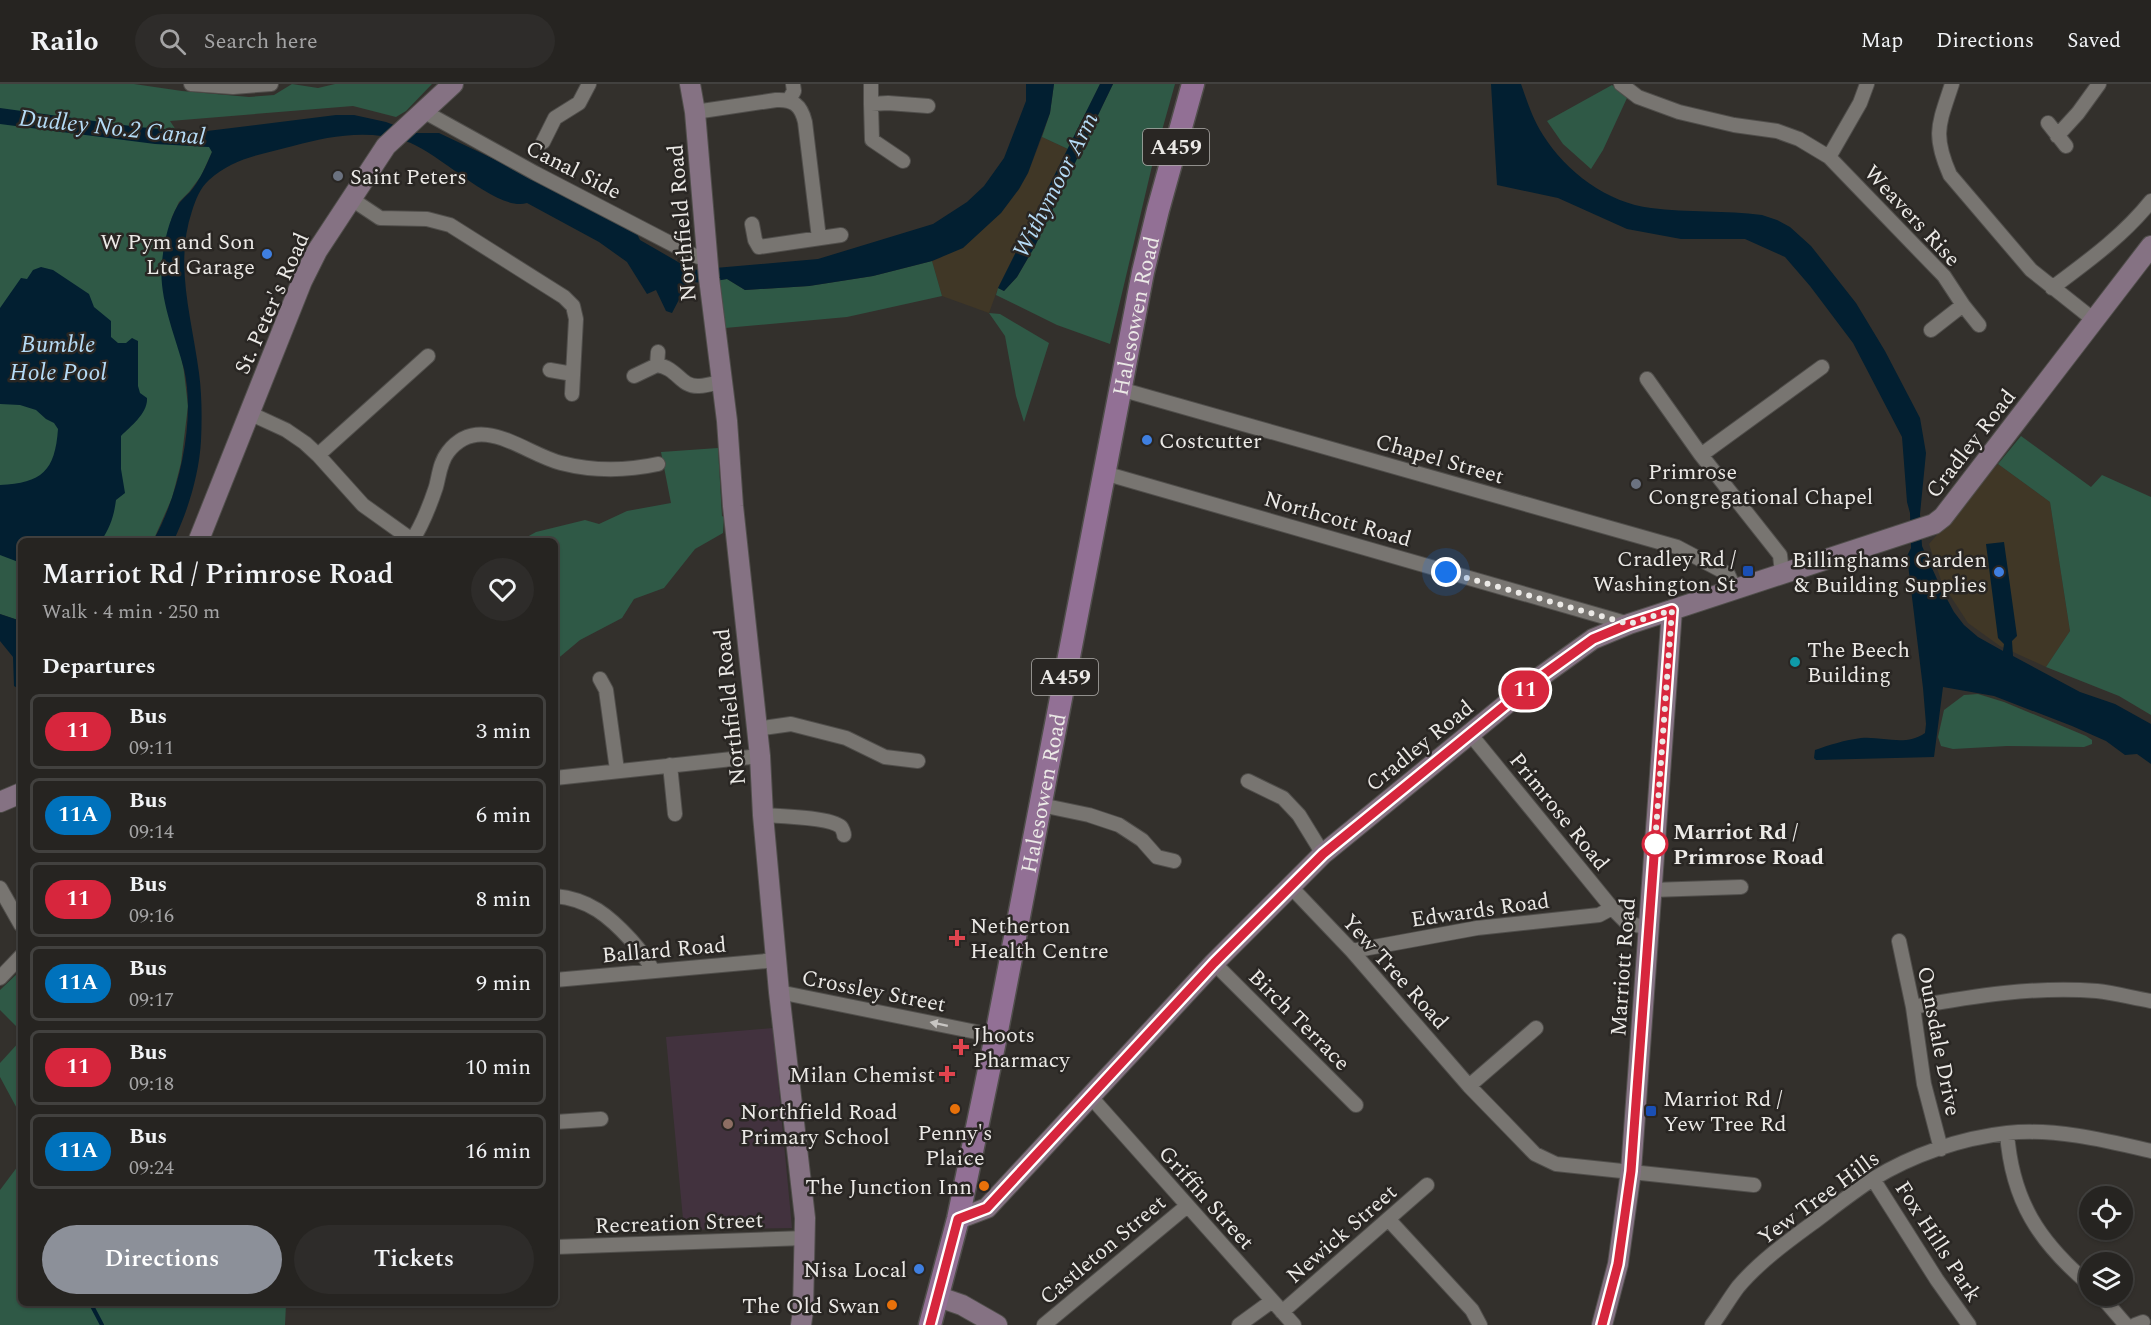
<!DOCTYPE html>
<html lang="en">
<head>
<meta charset="utf-8">
<style>
	:root { --surface:#262421; --page:#2e2c2a; --text:#f1f3f6; --muted:#a4a4a5; --line:#42413f; --accent:#8c9099 }
	body { margin:0; font-family:Spectral,serif; background:var(--page); color:var(--text); height:100vh; display:flex; flex-direction:column; font-size:22px; white-space:nowrap }
	* { box-sizing:border-box; margin:0 }
	p { font-size:20px; color:var(--muted) }
	.icon { flex:none; width:33px; height:33px; fill:none; stroke:currentColor; stroke-width:2; stroke-linecap:round; stroke-linejoin:round }
	.map { position:relative; flex:1; overflow:hidden }
	.drawer { position:absolute; left:18px; top:454px; width:540px; height:768px; display:flex; flex-direction:column; background:var(--surface); border-radius:9px; box-shadow:0 2px 4px #0004,0 0 0 2px var(--line) }
	.drawer>* { flex:none }
	.badge { padding:0 12px; border-radius:20px; font-size:21px; line-height:39px }
	.controls { position:absolute; left:2079px; top:1102px; display:grid; gap:12px }
	.controls a { display:grid; place-items:center; width:54px; height:54px; border-radius:50%; background:var(--surface); box-shadow:0 2px 4px #0004,0 0 0 2px var(--line); font-size:30px }
	.you { position:absolute; width:30px; height:30px; margin:-15px; border:4px solid #fff; border-radius:50%; background:#1a73e8; box-shadow:0 0 0 9px #1a73e833 }
	.map>.badge { position:absolute; translate:-50% -50%; box-shadow:0 0 0 3px #fff }
	h2 { padding:0 24px; font-size:22px; line-height:54px }
	.round { display:grid; place-items:center; flex:none; width:63px; height:63px; border-radius:32px; background:var(--page) }
	.summary { display:flex; align-items:center; justify-content:space-between; height:102px; padding:0 24px }
	h1 { font-size:28px; font-weight:600; line-height:45px }
	.action { display:flex; gap:12px; margin-top:auto; padding:12px 24px }
	.action a { flex:1; height:69px; border-radius:36px; background:var(--accent); color:#fff; font-size:24px; font-weight:600; line-height:69px; text-align:center }
	.action a+a { background:var(--page); color:var(--text) }
	ul { padding:0; list-style:none }
	li { display:flex; align-items:center; gap:18px; height:75px; margin:0 12px 9px; padding:0 12px; border:3px solid var(--line); border-radius:9px }
	li div { flex:1 }
	li b { display:block; font-size:22px }
	li em { font-style:normal }
	li .badge { min-width:66px; font-weight:700; text-align:center }
	header { display:flex; align-items:center; gap:36px; box-sizing:border-box; height:84px; padding:0 30px; background:var(--surface); border-bottom:2px solid var(--line) }
	header strong { font-size:28px }
	nav { display:flex; gap:33px; margin-inline-start:auto; font-size:21px }
	.search { width:420px; height:54px; background:var(--page); display:flex; align-items:center; gap:15px; box-sizing:border-box; padding:0 21px; border-radius:33px; color:var(--muted); font-size:22px }
	.map>svg:first-child { display:block }
	.commercial { fill:#403726 }
	.education { fill:#42323e }
	.green { fill:#2f5946 }
	.water { fill:#021f31 }
	.lines { fill:none; stroke-linecap:round; stroke-linejoin:round }
	.stream { stroke:#021f31; stroke-width:4 }
	.street-casing { stroke:#504e4b; stroke-width:16 }
	.secondary-casing { stroke:#504e4b; stroke-width:22 }
	.primary-casing { stroke:#504e4b; stroke-width:25 }
	.street { stroke:#787571; stroke-width:14 }
	.secondary { stroke:#857283; stroke-width:20 }
	.primary { stroke:#927095; stroke-width:22 }
	.oneway { fill:#c8c6c3 }
	.line-casing { stroke:#fff; stroke-width:14 }
	.line { stroke:#d7263d; stroke-width:9 }
	.walk { stroke:#ebe9e6; stroke-width:6; stroke-dasharray:0 10.8 }
	.worship-dot { fill:#6b7280; stroke:#292623; stroke-width:2 }
	.shop-dot { fill:#3f7fe0; stroke:#292623; stroke-width:2 }
	.transit-dot { fill:#1a4fb4; stroke:#292623; stroke-width:2 }
	.culture-dot { fill:#0f9aa8; stroke:#292623; stroke-width:2 }
	.stop-dot { fill:#fff; stroke:#d7263d; stroke-width:3 }
	.health-dot { fill:#e0444e; stroke:#292623; stroke-width:2 }
	.food-dot { fill:#e8710a; stroke:#292623; stroke-width:2 }
	.education-dot { fill:#8d6e63; stroke:#292623; stroke-width:2 }
	.labels { text-anchor:middle; stroke-width:5; stroke-linejoin:round; paint-order:stroke }
	.shield { fill:#292623; stroke:#b1aeac; stroke-width:1.5 }
	.shield-label { font-size:21px; font-weight:bold; fill:#ebe9e6 }
	.street-label { font-size:22px; fill:#ebe9e6; stroke:#292623 }
	.poi-label { font-size:22px; fill:#ebe9e6; stroke:#292623; text-anchor:start }
	.stop-label { font-size:22px; font-weight:bold; fill:#ebe9e6; stroke:#292623; text-anchor:start }
	.water-label { font-size:24px; font-style:italic; fill:#b5dbf6; stroke:#292623 }
</style>
</head>
<body>
<header>
<strong>Railo</strong>
<div class="search"><svg class="icon" aria-label="search" viewBox="0 0 24 24"><circle cx="10" cy="10" r="6"/><path d="M15 15l6 6"/></svg>Search here</div>
<nav><a>Map</a><a>Directions</a><a>Saved</a></nav>
</header>
<div class="map">
<svg width="2151" height="1241" viewBox="0 0 2151 1241">
	<rect width="100%" height="100%" fill="#33302c"/>
	<path class="commercial" d="M 1042,53 L 1068,65 L 998,204 L 989,229 L 942,212 L 932,177 L 940,174 L 1001,129 L 1019,105 L 1028,89 Z
		M 1998,380 L 2050,418 L 2070,547 L 2046,583 L 2000,562 L 1968,539 L 1942,499 L 1929,460 Z"/>
	<path class="education" d="M 773,944 L 792,1144 L 684,1146 L 666,953 Z"/>
	<path class="green" d="M 0,0 L 134,0 L 182,7 L 249,13 L 274,11 L 292,0 L 318,4 L 335,0 L 432,0 L 406,27 L 396,33 L 353,22 L 170,37 L 186,61 L 210,63 L 212,68 L 201,92 L 189,108 L 179,118 L 172,133 L 163,168 L 184,288 L 188,322 L 181,379 L 172,414 L 153,457 L 21,458 L 21,537 L 0,530 Z
		M 1054,0 L 1100,0 L 1068,65 L 1042,53 L 1050,29 Z
		M 1113,0 L 1175,0 L 1152,82 L 1110,260 L 1057,241 L 996,211 L 998,204 L 1004,207 L 1017,193 L 1035,162 Z
		M 1612,1 L 1627,14 L 1603,66 L 1591,85 L 1563,60 L 1547,37 Z
		M 932,177 L 942,212 L 847,233 L 725,244 L 719,196 L 727,195 L 745,206 L 809,202 L 873,192 Z
		M 989,229 L 1000,230 L 1049,259 L 1024,338 L 1016,312 L 1005,252 Z
		M 2021,352 L 2091,403 L 2102,391 L 2151,413 L 2151,631 L 2119,612 L 2046,583 L 2070,547 L 2050,418 L 1998,380 Z
		M 718,364 L 722,432 L 724,433 L 723,449 L 695,465 L 664,504 L 634,515 L 622,534 L 580,556 L 555,577 L 555,458 L 518,458 L 536,448 L 585,436 L 599,440 L 627,427 L 671,419 L 661,368 Z
		M 1978,610 L 2004,618 L 2086,652 L 2092,656 L 2092,660 L 2084,663 L 2007,662 L 1953,665 L 1941,662 L 1938,653 L 1944,626 L 1964,611 Z
		M 21,886 L 21,947 L 0,926 L 0,906 Z
		M 21,956 L 21,1032 L 0,993 L 0,979 Z
		M 21,1078 L 21,1220 L 286,1220 L 285,1241 L 0,1241 L 0,1106 Z"/>
	<path class="water" d="M 1026,0 L 1054,0 L 1050,29 L 1028,89 L 1019,105 L 1001,129 L 963,164 L 932,177 L 873,192 L 809,202 L 745,206 L 727,195 L 704,199 L 693,198 L 684,206 L 672,229 L 666,227 L 656,206 L 647,210 L 627,178 L 599,158 L 527,119 C 497,129 437,66 405,57 C 367,45 329,52 293,62 C 263,70 233,74 209,96 C 200,104 196,115 192,127 C 174,181 192,234 199,289 C 202,311 202,335 201,357 C 199,391 188,427 173,458 L 153,457 C 179,411 196,337 184,285 C 175,251 158,213 162,178 C 164,159 168,138 178,121 C 181,116 186,112 190,108 C 200,96 206,82 212,68 L 209,63 L 155,60 L 0,40 L 0,24 L 138,43 L 199,48 L 336,31 L 354,31 L 386,38 L 415,49 L 439,49 L 574,113 L 636,148 L 640,156 L 692,186 L 818,175 L 933,140 L 967,118 L 984,102 L 1004,74 L 1026,17 Z
		M 1100,0 L 1113,0 L 1035,162 L 1017,193 L 1004,207 L 998,204 Z
		M 1491,0 L 1521,0 C 1527,17 1533,36 1543,51 C 1566,88 1608,119 1651,124 C 1688,129 1725,126 1762,131 L 1777,136 L 1790,143 L 1811,162 L 1856,219 L 1885,267 L 1920,334 L 1926,369 L 1920,430 L 1922,462 L 1941,504 L 1954,528 L 1964,541 L 1978,553 L 2003,567 L 2004,560 L 1998,554 L 1986,460 L 2004,458 L 2017,552 L 2012,557 L 2013,572 L 2080,608 L 2115,620 L 2151,640 L 2151,680 L 2137,670 L 2125,671 L 2106,657 L 2072,642 L 1994,612 L 1943,603 L 1934,673 L 1816,676 L 1814,674 L 1815,666 C 1829,661 1845,656 1861,654 C 1883,652 1905,663 1925,649 L 1926,640 L 1923,604 L 1907,472 L 1911,464 L 1910,429 L 1907,418 L 1902,353 L 1853,259 L 1810,202 L 1785,173 L 1745,155 L 1681,155 L 1627,145 L 1558,114 L 1497,101 Z
		M 41,183 L 53,186 L 89,210 L 94,223 L 111,237 L 111,253 L 118,259 L 126,259 L 132,254 L 138,257 L 138,302 L 140,309 L 147,314 C 148,329 131,342 121,352 L 121,385 L 125,409 L 116,416 C 114,432 110,444 101,457 L 21,458 L 21,479 L 0,471 L 0,401 C 42,399 55,387 58,345 L 54,339 L 46,335 L 36,326 L 20,321 L 0,320 L 0,224 L 21,194 L 27,195 L 33,186 Z
		M 0,530 L 21,537 L 21,606 L 14,602 L 13,573 L 0,557 Z"/>
	<g class="lines">
		<path class="stream" d="M 91,1220 L 102,1241"/>
		<g class="street-casing">
			<path id="street" d="M 191,0 L 233,3 L 271,0
				M 871,0 L 871,20 L 888,19 L 928,22
				M 1621,0 L 1638,13 L 1679,28 L 1734,41 L 1777,47 L 1799,55 L 1829,73 L 1944,192 L 1963,221 L 1979,241
				M 1952,0 C 1939,40 1932,50 1950,91 L 2031,186 L 2094,236
				M 789,16 L 794,7 L 793,0
				M 871,20 L 872,56 L 903,77
				M 423,27 L 535,89 L 693,171 L 708,176
				M 695,28 L 776,16 C 793,15 801,21 805,38 L 819,154
				M 2048,39 L 2066,62
				M 2057,52 L 2078,29 L 2099,0
				M 543,58 L 555,34 L 579,19 L 589,0
				M 1829,73 L 1860,19 L 1867,0
				M 350,114 L 380,134 L 427,135 L 450,141 L 564,213 L 573,222 L 576,235 L 572,310
				M 752,140 L 755,156 L 759,163 L 841,151
				M 2052,204 C 2088,177 2123,152 2151,117
				M 1931,246 L 1963,221
				M 657,281 C 678,284 680,303 699,302 C 706,302 715,299 722,297
				M 550,286 L 573,290
				M 634,292 L 657,281 L 658,268
				M 1647,295 L 1701,371 L 1780,471 L 1782,489
				M 1120,305 L 1677,463 L 1728,490 L 1735,506
				M 249,329 L 286,346 L 305,359 L 318,371 L 363,421 L 412,456
				M 318,371 L 428,272
				M 1701,371 L 1822,283
				M 1104,389 L 1629,540
				M 411,458 C 422,442 430,421 436,403 C 439,392 440,378 448,368 C 480,327 525,370 561,379 C 592,387 626,387 658,380
				M 600,595 L 606,606 L 617,686
				M 756,645 L 791,640 L 846,654 L 885,673 L 918,677
				M 1471,651 L 1612,824 L 1627,839 L 1649,844
				M 670,681 L 675,730
				M 555,694 L 760,672
				M 1248,697 L 1283,714 L 1299,731 L 1323,770
				M 1041,721 L 1089,731 L 1119,741 L 1142,756 L 1157,773 L 1174,777
				M 763,731 C 778,732 831,733 841,743 C 842,744 844,749 844,751
				M 1290,802 L 1352,867 L 1469,1002 L 1505,1039 L 1535,1070 L 1556,1080 L 1754,1101
				M 0,804 L 21,841
				M 1652,806 L 1741,803
				M 555,812 C 589,815 609,832 631,856 C 640,866 647,875 653,887
				M 1899,857 L 1913,923 L 1924,1000 L 1941,1065
				M 1352,867 L 1477,844 L 1599,831 L 1612,824
				M 1214,879 L 1356,1021
				M 0,894 L 21,872
				M 555,896 L 777,876
				M 779,908 L 996,952
				M 1913,923 C 1973,912 2035,902 2097,907 C 2115,909 2133,914 2151,917
				M 1469,1002 L 1536,944
				M 1090,1012 L 1294,1241
				M 555,1038 L 601,1035
				M 2007,1049 C 2012,1117 2039,1158 2090,1201
				M 1873,1095 L 1937,1196 L 1969,1241
				M 1389,1136 L 1472,1226 L 1480,1241
				M 555,1163 L 805,1154
				M 2101,1212 L 2126,1241
				M 1282,1228 L 1427,1101
				M 1044,1241 L 1187,1122
				M 1239,1241 L 1272,1217
				M 1712,1241 C 1721,1229 1729,1215 1738,1203 C 1759,1178 1788,1157 1814,1138 C 1834,1123 1853,1108 1873,1095 C 1912,1071 1961,1054 2007,1049 C 2055,1044 2104,1056 2151,1067
				M 2135,1241 L 2143,1238"/>
		</g>
		<g class="secondary-casing">
			<path id="secondary" d="M 690,0 L 695,28 L 709,194 L 727,337 L 733,422 L 760,672 L 763,731 L 779,908 L 805,1134 L 803,1227 L 801,1241
				M 198,458 L 302,197 L 317,167 L 386,62 L 453,0
				M 0,718 L 21,709
				M 958,1135 L 987,1124 L 1214,879 L 1323,770 L 1536,596 L 1593,555 L 1629,540 L 1934,440 L 1943,433 L 2151,162
				M 939,1213 L 962,1221 L 997,1241
				M 1602,1241 L 1618,1180 L 1631,1087 L 1672,526"/>
		</g>
		<g class="primary-casing">
			<g id="primary">
				<path id="s1" d="M 930,1241 L 958,1135 L 996,952 L 1143,188 L 1158,126 L 1193,0"/>
			</g>
		</g>
		<use href="#street" class="street"/>
		<use href="#secondary" class="secondary"/>
		<use href="#primary" class="primary"/>
	</g>
	<defs><path id="oneway-solid" d="M-6-.8H1V-3.2L6.5 0L1 3.2V.8H-6Z" transform="scale(1.5)"/></defs>
	<use class="oneway" href="#oneway-solid" transform="translate(939 940) rotate(-168)"/>
	<g class="lines">
		<g class="line-casing">
			<path id="line" d="M 930,1241 L 958,1135 L 987,1124 L 1214,879 L 1323,770 L 1536,596 L 1593,555 L 1629,540 L 1672,526 L 1631,1087 L 1618,1180 L 1602,1241"/>
		</g>
		<use href="#line" class="line"/>
		<path class="walk" d="M 1446,488 L 1629,540 L 1672,526 L 1655,760"/>
	</g>
	<g class="worship-dot">
		<circle cx="338" cy="92" r="6"/>
		<circle cx="1636" cy="400" r="6"/>
	</g>
	<g class="shop-dot">
		<circle cx="267" cy="170" r="6"/>
		<circle cx="1147" cy="356" r="6"/>
		<circle cx="1999" cy="488" r="6"/>
		<circle cx="919" cy="1185" r="6"/>
	</g>
	<g class="transit-dot">
		<rect x="1742" y="481" width="12" height="12" rx="3"/>
		<rect x="1645" y="1021" width="12" height="12" rx="3"/>
	</g>
	<circle class="culture-dot" cx="1795" cy="578" r="6"/>
	<circle class="stop-dot" cx="1655" cy="760" r="12"/>
	<g class="health-dot">
		<path d="M954 845h6v6h6v6h-6v6h-6v-6h-6v-6h6z"/>
		<path d="M958 954h6v6h6v6h-6v6h-6v-6h-6v-6h6z"/>
		<path d="M944 981h6v6h6v6h-6v6h-6v-6h-6v-6h6z"/>
	</g>
	<g class="food-dot">
		<circle cx="955" cy="1025" r="6"/>
		<circle cx="984" cy="1102" r="6"/>
		<circle cx="892" cy="1221" r="6"/>
	</g>
	<circle class="education-dot" cx="728" cy="1040" r="6"/>
	<g class="labels">
		<g class="shield">
			<rect x="1143" y="45" width="66" height="36" rx="4.5"/>
			<rect x="1032" y="575" width="66" height="36" rx="4.5"/>
		</g>
		<g class="shield-label">
			<text x="1176" y="70">A459</text>
			<text x="1065" y="600">A459</text>
		</g>
		<g class="street-label">
			<text transform="translate(574 85) rotate(27)" y="8">Canal Side</text>
			<text transform="translate(1913 131) rotate(47)" y="8">Weavers Rise</text>
			<text transform="translate(681 139) rotate(-95)" y="8">Northfield Road</text>
			<text transform="translate(271 219) rotate(-66)" y="8">St. Peter's Road</text>
			<text dy="8" stroke="none"><textPath href="#s1" startOffset="1030">Halesowen Road</textPath></text>
			<text transform="translate(1970 359) rotate(-52)" y="8">Cradley Road</text>
			<text transform="translate(1440 374) rotate(16)" y="8">Chapel Street</text>
			<text transform="translate(1338 434) rotate(16)" y="8">Northcott Road</text>
			<text transform="translate(729 623) rotate(-96)" y="8">Northfield Road</text>
			<text transform="translate(1419 661) rotate(-39)" y="8">Cradley Road</text>
			<text dy="8" stroke="none"><textPath href="#s1" startOffset="544">Halesowen Road</textPath></text>
			<text transform="translate(1560 727) rotate(51)" y="8">Primrose Road</text>
			<text transform="translate(1480 825) rotate(-8)" y="8">Edwards Road</text>
			<text transform="translate(664 865) rotate(-5)" y="8">Ballard Road</text>
			<text transform="translate(1622 883) rotate(-86)" y="8">Marriott Road</text>
			<text transform="translate(1396 887) rotate(48)" y="8">Yew Tree Road</text>
			<text transform="translate(874 906) rotate(11)" y="8">Crossley Street</text>
			<text transform="translate(1300 935) rotate(45)" y="8">Birch Terrace</text>
			<text transform="translate(1940 957) rotate(79)" y="8">Ounsdale Drive</text>
			<text transform="translate(1207 1113) rotate(48)" y="8">Griffin Street</text>
			<text transform="translate(1818 1113) rotate(-36)" y="8">Yew Tree Hills</text>
			<text transform="translate(679 1138) rotate(-2)" y="8">Recreation Street</text>
			<text transform="translate(1341 1149) rotate(-41)" y="8">Newick Street</text>
			<text transform="translate(1939 1157) rotate(57)" y="8">Fox Hills Park</text>
			<text transform="translate(1102 1165) rotate(-40)" y="8">Castleton Street</text>
		</g>
		<g class="poi-label">
			<text x="350" y="100">Saint Peters</text>
			<text x="255" y="165" text-anchor="end">W Pym and Son<tspan x="255" dy="25">Ltd Garage</tspan></text>
			<text x="1159" y="364">Costcutter</text>
			<text x="1648" y="395">Primrose<tspan x="1648" dy="25">Congregational Chapel</tspan></text>
			<text x="1736" y="482" text-anchor="end">Cradley Rd /<tspan x="1736" dy="25">Washington St</tspan></text>
			<text x="1987" y="483" text-anchor="end">Billinghams Garden<tspan x="1987" dy="25">&amp; Building Supplies</tspan></text>
			<text x="1807" y="573">The Beech<tspan x="1807" dy="25">Building</tspan></text>
			<text x="970" y="849">Netherton<tspan x="970" dy="25">Health Centre</tspan></text>
			<text x="973" y="958">Jhoots<tspan x="973" dy="25">Pharmacy</tspan></text>
			<text x="935" y="998" text-anchor="end">Milan Chemist</text>
			<text x="1663" y="1022">Marriot Rd /<tspan x="1663" dy="25">Yew Tree Rd</tspan></text>
			<text x="740" y="1035">Northfield Road<tspan x="740" dy="25">Primary School</tspan></text>
			<text x="955" y="1056" text-anchor="middle">Penny's<tspan x="955" dy="25">Plaice</tspan></text>
			<text x="972" y="1110" text-anchor="end">The Junction Inn</text>
			<text x="907" y="1193" text-anchor="end">Nisa Local</text>
			<text x="880" y="1229" text-anchor="end">The Old Swan</text>
		</g>
		<g class="stop-label">
			<text x="1673" y="755">Marriot Rd /<tspan x="1673" dy="25">Primrose Road</tspan></text>
		</g>
		<g class="water-label">
			<text transform="translate(112 43) rotate(6)" y="8">Dudley No.2 Canal</text>
			<text transform="translate(1055 101) rotate(-63)" y="8">Withymoor Arm</text>
			<text x="58" y="268">Bumble<tspan x="58" dy="28">Hole Pool</tspan></text>
		</g>
	</g>
</svg>
<div class="controls">
<a><svg class="icon" aria-label="locate" viewBox="0 0 24 24"><circle cx="12" cy="12" r="6"/><path d="M12 2v4M12 18v4M2 12h4M18 12h4"/></svg></a>
<a><svg class="icon" aria-label="layers" viewBox="0 0 24 24"><path d="M12 4l9 5-9 5-9-5zM3 14l9 5 9-5"/></svg></a>
</div>
<div class="you" style="left:1446px;top:488px"></div>
<b class="badge" style="left:1525px;top:606px;background:#d7263d;color:#fff">11</b>
<section class="drawer">
<div class="summary"><div><h1>Marriot Rd / Primrose Road</h1><p>Walk · 4 min · 250 m</p></div><a class="round"><svg class="icon" aria-label="heart" viewBox="0 0 24 24"><path d="M12 20l-8-8c-3-5 5-10 8-4 3-6 11-1 8 4z"/></svg></a></div>
<h2>Departures</h2>
<ul>
<li><span class="badge" style="background:#d7263d;color:#fff">11</span><div><b>Bus</b><p>09:11</p></div><em>3 min</em></li>
<li><span class="badge" style="background:#0072bc;color:#fff">11A</span><div><b>Bus</b><p>09:14</p></div><em>6 min</em></li>
<li><span class="badge" style="background:#d7263d;color:#fff">11</span><div><b>Bus</b><p>09:16</p></div><em>8 min</em></li>
<li><span class="badge" style="background:#0072bc;color:#fff">11A</span><div><b>Bus</b><p>09:17</p></div><em>9 min</em></li>
<li><span class="badge" style="background:#d7263d;color:#fff">11</span><div><b>Bus</b><p>09:18</p></div><em>10 min</em></li>
<li><span class="badge" style="background:#0072bc;color:#fff">11A</span><div><b>Bus</b><p>09:24</p></div><em>16 min</em></li>
</ul>
<div class="action"><a>Directions</a><a>Tickets</a></div>
</section>
</div>
</body>
</html>
